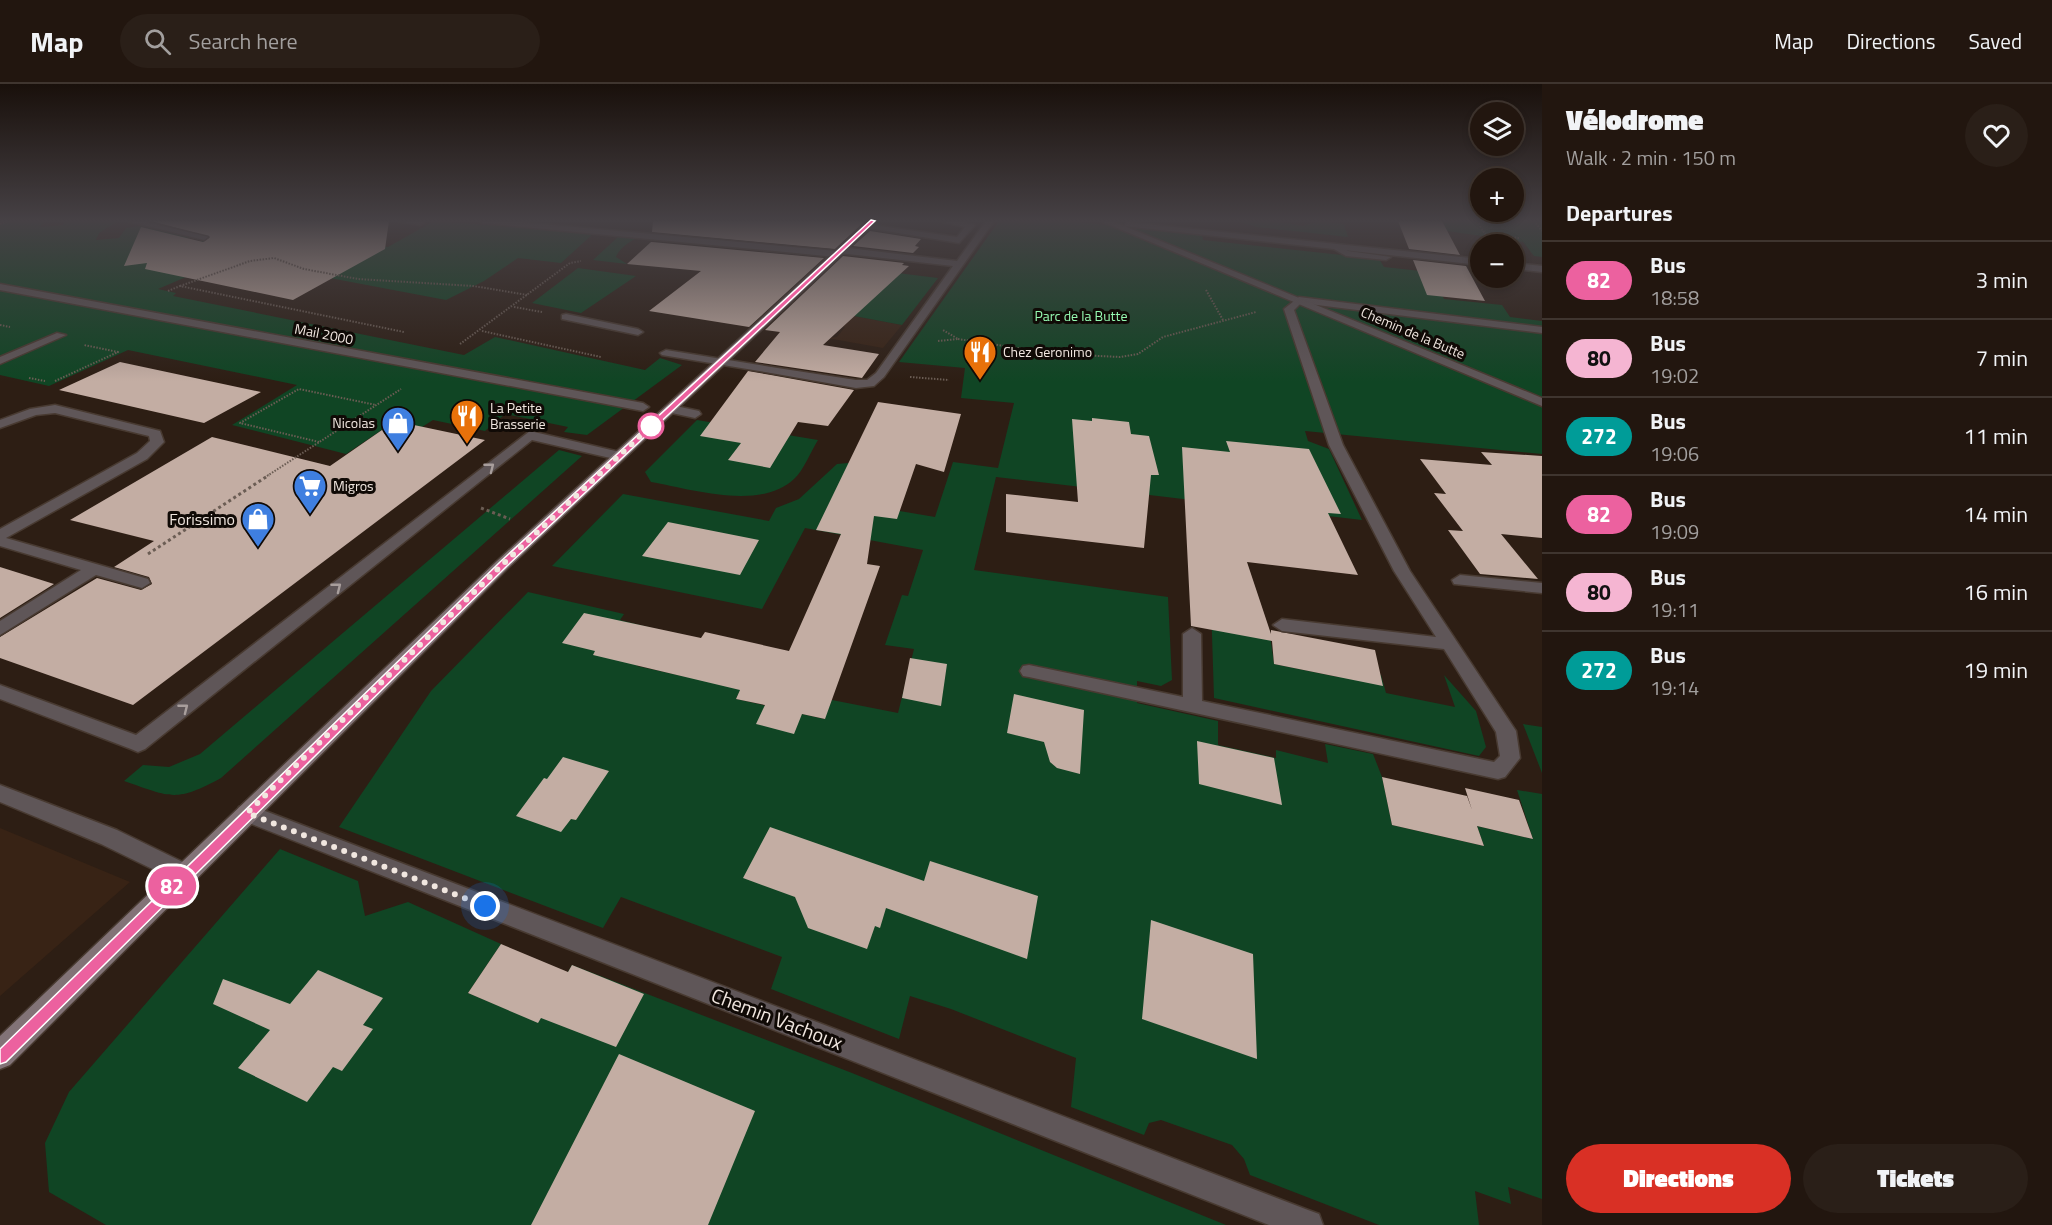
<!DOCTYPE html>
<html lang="en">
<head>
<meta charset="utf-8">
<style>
	:root { --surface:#22160f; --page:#2a1f18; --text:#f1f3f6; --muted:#a29f9e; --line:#3f352f; --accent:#d93025 }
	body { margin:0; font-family:"Titillium Web",sans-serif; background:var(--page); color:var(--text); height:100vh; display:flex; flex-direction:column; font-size:22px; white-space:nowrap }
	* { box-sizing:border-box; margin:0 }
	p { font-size:20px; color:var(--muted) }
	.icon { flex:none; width:33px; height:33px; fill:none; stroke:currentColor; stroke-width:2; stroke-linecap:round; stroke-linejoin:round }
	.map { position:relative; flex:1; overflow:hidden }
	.drawer { display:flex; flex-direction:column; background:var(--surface); width:510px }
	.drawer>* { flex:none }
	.badge { padding:0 12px; border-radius:20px; font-size:21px; line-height:39px }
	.buttons { position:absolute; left:1470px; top:18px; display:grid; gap:12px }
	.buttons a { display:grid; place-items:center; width:54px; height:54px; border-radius:50%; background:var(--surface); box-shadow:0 3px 9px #0003,0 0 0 2px var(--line); font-size:30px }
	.you { position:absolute; width:30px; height:30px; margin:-15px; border:4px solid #fff; border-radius:50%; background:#1a73e8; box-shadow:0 0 0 9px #1a73e833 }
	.map>.badge { position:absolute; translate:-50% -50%; box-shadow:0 0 0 3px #fff }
	h2 { padding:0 24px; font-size:22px; line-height:54px }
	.round { display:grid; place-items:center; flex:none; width:63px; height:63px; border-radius:32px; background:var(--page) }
	.headline { display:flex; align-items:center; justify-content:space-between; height:102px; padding:0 24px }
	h1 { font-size:28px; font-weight:800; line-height:45px }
	.primary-button { display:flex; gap:12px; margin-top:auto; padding:12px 24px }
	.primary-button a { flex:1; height:69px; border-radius:36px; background:var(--accent); color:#fff; font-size:24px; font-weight:800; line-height:69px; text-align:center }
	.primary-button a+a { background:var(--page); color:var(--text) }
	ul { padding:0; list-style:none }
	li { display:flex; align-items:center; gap:18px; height:78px; padding:0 24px; border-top:2px solid var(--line) }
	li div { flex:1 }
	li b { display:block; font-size:22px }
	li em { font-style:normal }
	li .badge { min-width:66px; font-weight:700; text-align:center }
	header { display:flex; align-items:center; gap:36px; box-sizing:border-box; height:84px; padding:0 30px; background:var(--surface); border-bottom:2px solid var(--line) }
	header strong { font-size:28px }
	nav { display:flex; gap:33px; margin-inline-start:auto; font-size:21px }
	.search { width:420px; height:54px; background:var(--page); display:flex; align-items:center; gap:15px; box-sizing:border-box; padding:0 21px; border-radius:33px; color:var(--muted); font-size:22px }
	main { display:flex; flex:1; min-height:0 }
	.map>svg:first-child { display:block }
	.built { fill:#382315 }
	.green { fill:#104524 }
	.building { fill:#c3ada3 }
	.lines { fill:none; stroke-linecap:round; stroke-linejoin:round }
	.lane-casing { stroke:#483a31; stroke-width:3 }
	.street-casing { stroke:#483a31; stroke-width:3 }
	.secondary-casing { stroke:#483a31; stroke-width:3 }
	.path-far1 { stroke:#6b5d54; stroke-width:2; stroke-dasharray:1.5 1.5; stroke-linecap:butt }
	.path { stroke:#6b5d54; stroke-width:3; stroke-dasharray:3 3; stroke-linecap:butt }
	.lane { fill:#5f5658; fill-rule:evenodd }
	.street { fill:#5f5658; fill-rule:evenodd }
	.secondary { fill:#827377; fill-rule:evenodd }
	.oneway { stroke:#a89e9c }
	.line { fill:#ec619f; stroke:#fff; stroke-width:1.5 }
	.walk { stroke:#f1e7e0; stroke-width:6; stroke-dasharray:0 10.8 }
	.stop-dot { fill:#fff; stroke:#ec619f; stroke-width:3 }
	.labels { text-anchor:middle; stroke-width:6; stroke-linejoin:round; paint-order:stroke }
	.far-park-label { font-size:14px; fill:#96fab2; stroke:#100a06 }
	.far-street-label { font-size:14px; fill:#f1e7e0; stroke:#100a06 }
	.far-poi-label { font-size:14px; fill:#f1e7e0; stroke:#100a06; text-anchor:start }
	.poi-label { font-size:16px; fill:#f1e7e0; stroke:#100a06; text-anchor:end }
	.near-street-label { font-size:20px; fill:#f1e7e0; stroke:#100a06 }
</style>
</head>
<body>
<header>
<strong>Map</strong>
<div class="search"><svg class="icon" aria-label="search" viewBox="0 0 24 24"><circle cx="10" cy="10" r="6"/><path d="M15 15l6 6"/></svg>Search here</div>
<nav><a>Map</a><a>Directions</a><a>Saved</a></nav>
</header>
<main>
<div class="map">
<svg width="1542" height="1141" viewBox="0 0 1542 1141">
	<rect width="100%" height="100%" fill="#2d1e14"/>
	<path class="built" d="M 848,231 L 902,241 L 883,264 L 827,254 L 837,253 L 845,243 L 837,242 Z
		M 0,744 L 130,798 L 0,912 Z"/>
	<path class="green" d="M 12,137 L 44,137 L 40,143 L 63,141 L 65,137 L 118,137 L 99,149 L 96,156 L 119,154 L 126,144 L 138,142 L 191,153 L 168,161 L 206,157 L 217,152 L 147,137 L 310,137 L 288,148 L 388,163 L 434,137 L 594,149 L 561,179 L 518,174 L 484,197 L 446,216 L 256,180 L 209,198 L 186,193 L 158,205 L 176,209 L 173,212 L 464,271 L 495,253 L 645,286 L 660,274 L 682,281 L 587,351 L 564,348 L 568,343 L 505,330 L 485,347 L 433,336 L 422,343 L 395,337 L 346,370 L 232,341 L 297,301 L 128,266 L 49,302 L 0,291 L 0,141 Z
		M 999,137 L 1067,137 L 1202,151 L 1203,156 L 1379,175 L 1384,183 L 1430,188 L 1444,215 L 1502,221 L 1510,233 L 1542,237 L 1542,370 L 1305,347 L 1308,357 L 1329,365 L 1362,436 L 996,393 L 974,486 L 1168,513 L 1172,596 L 1161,602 L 1137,597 L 1137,619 L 1218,637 L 1218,661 L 1276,674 L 1276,666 L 1328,679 L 1325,660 L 1373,670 L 1382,693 L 1392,741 L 1484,762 L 1477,742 L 1533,755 L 1517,706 L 1542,710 L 1542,1115 L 1508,1103 L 1511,1120 L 1475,1107 L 1479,1141 L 1379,1141 L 1250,1091 L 1244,1075 L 1232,1061 L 1161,1036 L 1149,1039 L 1144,1051 L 1071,1023 L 1076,974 L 951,925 L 910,912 L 899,955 L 771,905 L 782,873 L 621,813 L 603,844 L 339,743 L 431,607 L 528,508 L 624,530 L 620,536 L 660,546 L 637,582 L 682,592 L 743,600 L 736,615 L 824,635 L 832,616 L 898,629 L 914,565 L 885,561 L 902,511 L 908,512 L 923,466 L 805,444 L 762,525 L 552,482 L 623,410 L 769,437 L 776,424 L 799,415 L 837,380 L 848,379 L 882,424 L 935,433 L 953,378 L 998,384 L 1014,319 L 961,314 L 965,284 L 899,278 Z
		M 1236,137 L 1278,137 L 1302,142 L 1321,137 L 1344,140 L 1348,153 L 1257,143 Z
		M 1442,137 L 1542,137 L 1542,173 L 1534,172 L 1523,158 L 1447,147 Z
		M 619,152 L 642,153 C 632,155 619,164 616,173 L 627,180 L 593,176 Z
		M 578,184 L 636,192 L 581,229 L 532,219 Z
		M 881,187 L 938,194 L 902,241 L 854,232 Z
		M 697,336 L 818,356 C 811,367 804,386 794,395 C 760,427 691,405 651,398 L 645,388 Z
		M 559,366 L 582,372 L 221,694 C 175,719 171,713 124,697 L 143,681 L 169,683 L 200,670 Z
		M 1211,519 L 1270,551 L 1274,580 L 1338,593 L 1336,582 L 1381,591 L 1386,609 L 1455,623 L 1444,591 L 1476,627 L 1486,663 L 1479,672 L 1214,614 Z
		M 1523,640 L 1542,643 L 1542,689 Z
		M 280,765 L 358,797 L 365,832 L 408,818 L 501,860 L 468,909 L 538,938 L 572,881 L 852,989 L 1226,1141 L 106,1141 L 49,1108 L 45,1059 L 69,1008 Z"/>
	<path class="building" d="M 151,137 L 389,137 L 385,165 L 293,216 L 145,185 L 147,179 L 124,182 L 141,143 L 203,158 L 210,153 Z
		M 653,137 L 865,137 L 835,165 L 652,148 Z
		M 1398,137 L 1442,137 L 1460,171 L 1409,165 Z
		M 870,147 L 921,155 L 915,162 L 919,163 L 913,169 L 853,162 Z
		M 651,158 L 652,158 L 824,174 L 749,243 L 649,227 L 701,187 L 627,180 Z
		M 843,172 L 904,179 L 902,181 L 909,182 L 823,261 L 879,270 L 862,294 L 755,278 L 780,248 L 765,246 Z
		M 1413,176 L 1466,182 L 1485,217 L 1427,211 Z
		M 120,278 L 261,308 L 204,339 L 59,306 Z
		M 748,287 L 771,291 L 854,306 L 828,342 L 798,338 L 770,384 L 728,376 L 741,359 L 700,352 Z
		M 878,318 L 961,330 L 944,388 L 916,380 L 897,435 L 874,432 L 867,480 L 880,482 L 825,635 L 802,630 L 794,650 L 756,640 L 765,621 L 736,615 L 740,606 L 593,571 L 595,567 L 562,559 L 584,529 L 701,554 L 705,548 L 789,567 L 841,450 L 816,446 Z
		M 1092,334 L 1129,338 L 1131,350 L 1149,352 L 1159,391 L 1151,391 L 1144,464 L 1006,448 L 1006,410 L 1078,418 L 1072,335 L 1092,337 Z
		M 395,337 L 485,356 L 133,621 L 0,574 L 0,553 L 97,494 L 141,506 L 152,500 L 149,493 L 114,483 L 154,457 L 70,436 L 212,353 L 330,382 Z
		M 1226,357 L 1309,365 L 1341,430 L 1328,429 L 1358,491 L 1247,478 L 1271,550 L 1271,546 L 1375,566 L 1383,602 L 1274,580 L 1272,557 L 1191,542 L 1182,363 L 1230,368 Z
		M 1481,368 L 1542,372 L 1542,454 L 1501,450 L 1538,495 L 1480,490 L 1448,446 L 1463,447 L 1434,409 L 1446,410 L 1420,375 L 1492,381 Z
		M 668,438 L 759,456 L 740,491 L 642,472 Z
		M 0,483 L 54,500 L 0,534 Z
		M 910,574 L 947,580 L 941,622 L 902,614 Z
		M 1014,610 L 1084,626 L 1080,690 L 1057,684 L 1050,678 L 1044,658 L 1007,649 Z
		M 1197,657 L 1274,674 L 1282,721 L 1199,700 Z
		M 563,673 L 609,687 L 576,736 L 571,735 L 561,748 L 516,732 L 544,694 L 547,695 Z
		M 1382,693 L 1467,712 L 1472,726 L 1465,704 L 1519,716 L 1533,755 L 1477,742 L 1484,762 L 1392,741 Z
		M 770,743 L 924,797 L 930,777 L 1038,812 L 1027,875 L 886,824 L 880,844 L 875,842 L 867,865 L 808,844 L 795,813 L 743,794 Z
		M 1151,836 L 1253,870 L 1257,975 L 1142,935 Z
		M 501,860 L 568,888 L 572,881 L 644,910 L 616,963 L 541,934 L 538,939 L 468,909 Z
		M 318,886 L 383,914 L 363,941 L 373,945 L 342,987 L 333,983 L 307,1018 L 238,984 L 270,946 L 213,920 L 223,895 L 290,920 Z
		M 619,970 L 755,1027 L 708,1141 L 531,1141 Z"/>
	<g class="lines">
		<g class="lane-casing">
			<path id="lane" d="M 127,137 L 142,137 L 208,153 L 204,156 Z
				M 397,137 L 422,137 L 424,139 L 420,141 Z
				M 1334,161 L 1340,161 L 1348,167 L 1391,173 L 1386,176 L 1346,172 L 1334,165 Z
				M 1299,213 L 1542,243 L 1542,249 L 1301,219 L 1294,226 L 1343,361 L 1410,487 L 1516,647 L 1520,674 L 1505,693 L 1498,695 L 1029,593 L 1023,592 L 1020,587 L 1023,582 L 1029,581 L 1183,613 L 1183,550 L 1192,544 L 1201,550 L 1202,617 L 1494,678 L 1500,672 L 1496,648 L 1444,565 L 1282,547 L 1273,541 L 1282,535 L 1436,553 L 1394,487 L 1329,361 L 1284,225 Z
				M 566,230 L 638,245 L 643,248 L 638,251 L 562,235 L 562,231 Z
				M 666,266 L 771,283 L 777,286 L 771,289 L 662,271 L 660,269 Z
				M 55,321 L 160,347 L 164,358 L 147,375 L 6,454 L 148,495 L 150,499 L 142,504 L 96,491 L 0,551 L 0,537 L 81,486 L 0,462 L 0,445 L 137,369 L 150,357 L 149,352 L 55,329 L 36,331 L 0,344 L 0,336 L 30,325 Z
				M 671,321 L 699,327 L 701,330 L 695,334 L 667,328 L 665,325 Z
				M 530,347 L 624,369 L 626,372 L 619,376 L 532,356 L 145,665 L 138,668 L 131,665 L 0,615 L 0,601 L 136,651 Z
				M 1460,491 L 1542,499 L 1542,509 L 1454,500 L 1452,496 Z"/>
		</g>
		<g class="street-casing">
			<path id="street" d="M 479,137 L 509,137 L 837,167 L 840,163 L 957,177 L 986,137 L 994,137 L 884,293 L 874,302 L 856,304 L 771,289 L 765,286 L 771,283 L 856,296 L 867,296 L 876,289 L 953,182 L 839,169 L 836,173 L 483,139 Z
				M 939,137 L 960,137 L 975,141 L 959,159 L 862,143 L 866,140 L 957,153 L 965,143 Z
				M 1112,137 L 1542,314 L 1542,322 L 1103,138 Z
				M 1127,138 L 1480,175 L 1480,181 L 1124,142 Z
				M 1514,179 L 1542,182 L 1542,188 L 1514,185 Z
				M 0,200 L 643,319 L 649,323 L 643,327 L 0,206 Z
				M 57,249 L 66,251 L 0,280 L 0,273 Z
				M 0,701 L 117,746 L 193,783 L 196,790 L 193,797 L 185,800 L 177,797 L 101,760 L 0,718 Z
				M 247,720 L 1308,1126 L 1319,1130 L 1323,1141 L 1269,1141 L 239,735 L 236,729 L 239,723 Z"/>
		</g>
		<g class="secondary-casing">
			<path id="secondary" d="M 868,137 L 877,137 L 509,483 L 10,981 L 0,985 L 0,952 L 497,477 Z"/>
		</g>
		<path class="path-far1" d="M 1477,137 L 1485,150 L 1520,154
			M 1534,137 L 1542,147
			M 0,140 L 9,137
			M 180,202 L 250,177 L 274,174 L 304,185 L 358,195 L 473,202 L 528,211
			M 1206,206 L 1223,236
			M 168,207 L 180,202 L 404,248
			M 514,223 L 542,228
			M 0,241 L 10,243
			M 482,247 L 601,273
			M 958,255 L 1057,270 L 1120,273 L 1138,270 L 1163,253 L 1256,228
			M 938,257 L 958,255 L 943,246
			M 460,260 L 570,179 L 581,177
			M 910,293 L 949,296
			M 29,294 L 45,297
			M 55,297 L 118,268 L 84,261
			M 319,358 L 240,339 L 299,305 L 376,321
			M 267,392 L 401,305"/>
		<path class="path" d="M 481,424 L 510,435
			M 148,470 L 269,391"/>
		<use href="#lane" class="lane"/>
		<use href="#street" class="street"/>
		<use href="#secondary" class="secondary"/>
	</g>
	<defs><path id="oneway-chevron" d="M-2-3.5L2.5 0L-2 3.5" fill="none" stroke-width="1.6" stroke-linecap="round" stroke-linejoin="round" transform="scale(1.5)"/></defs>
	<g class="oneway">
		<use href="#oneway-chevron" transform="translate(490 383) rotate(-38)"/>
		<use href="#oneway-chevron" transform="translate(337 503) rotate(-38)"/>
		<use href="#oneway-chevron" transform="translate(184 624) rotate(-38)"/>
	</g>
	<linearGradient id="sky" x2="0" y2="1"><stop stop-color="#19100b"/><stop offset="0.46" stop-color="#464145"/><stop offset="1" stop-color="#464145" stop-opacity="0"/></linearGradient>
	<rect width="1542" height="297" fill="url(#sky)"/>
	<path class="line" d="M 871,136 L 875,137 L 507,482 L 6,978 L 0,980 L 0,965 L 500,478 Z"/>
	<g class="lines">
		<path class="walk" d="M 485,822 L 247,729 L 503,480 L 651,342"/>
	</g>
	<defs>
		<g id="restaurant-pin" transform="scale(1.725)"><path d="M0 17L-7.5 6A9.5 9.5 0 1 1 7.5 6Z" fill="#e8710a" stroke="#100a06"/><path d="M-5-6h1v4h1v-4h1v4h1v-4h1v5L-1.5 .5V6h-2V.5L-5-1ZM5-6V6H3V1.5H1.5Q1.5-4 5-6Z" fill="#fff"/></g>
		<g id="shop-pin" transform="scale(1.725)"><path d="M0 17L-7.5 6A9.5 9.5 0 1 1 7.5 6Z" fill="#3f7fe0" stroke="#100a06"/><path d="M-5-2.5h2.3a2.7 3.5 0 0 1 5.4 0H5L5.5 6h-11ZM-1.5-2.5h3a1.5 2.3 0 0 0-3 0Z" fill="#fff"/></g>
		<g id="supermarket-pin" transform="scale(1.725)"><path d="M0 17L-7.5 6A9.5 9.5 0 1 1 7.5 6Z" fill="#3f7fe0" stroke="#100a06"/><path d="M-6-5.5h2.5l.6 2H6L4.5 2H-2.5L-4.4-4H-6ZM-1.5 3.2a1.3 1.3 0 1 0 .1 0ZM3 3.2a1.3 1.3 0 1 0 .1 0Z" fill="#fff"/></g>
	</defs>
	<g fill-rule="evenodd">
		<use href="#restaurant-pin" x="980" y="268"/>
		<use href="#restaurant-pin" x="467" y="332"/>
		<use href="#shop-pin" x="398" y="339"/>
		<use href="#supermarket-pin" x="310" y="402"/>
		<use href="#shop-pin" x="258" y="435"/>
	</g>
	<circle class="stop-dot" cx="651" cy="342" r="12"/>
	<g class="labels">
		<g class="far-park-label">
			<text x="1081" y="237">Parc de la Butte</text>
		</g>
		<g class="far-street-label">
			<text transform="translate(1413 249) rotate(23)" y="5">Chemin de la Butte</text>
			<text transform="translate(324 250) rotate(11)" y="5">Mail 2000</text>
		</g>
		<g class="far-poi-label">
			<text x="1003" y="273">Chez Geronimo</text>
			<text x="490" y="329">La Petite<tspan x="490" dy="16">Brasserie</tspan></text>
			<text x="375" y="344" text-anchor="end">Nicolas</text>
			<text x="333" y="407">Migros</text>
		</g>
		<g class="poi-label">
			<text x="235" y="441">Forissimo</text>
		</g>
		<g class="near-street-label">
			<text transform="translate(777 935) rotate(21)" y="7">Chemin Vachoux</text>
		</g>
	</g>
</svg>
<div class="buttons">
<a><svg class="icon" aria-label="layers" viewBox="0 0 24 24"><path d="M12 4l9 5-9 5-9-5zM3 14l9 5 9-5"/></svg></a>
<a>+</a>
<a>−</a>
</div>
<div class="you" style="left:485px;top:822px"></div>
<b class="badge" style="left:172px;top:802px;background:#ec619f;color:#fff">82</b>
</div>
<section class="drawer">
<div class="headline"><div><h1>Vélodrome</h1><p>Walk · 2 min · 150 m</p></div><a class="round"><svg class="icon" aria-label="heart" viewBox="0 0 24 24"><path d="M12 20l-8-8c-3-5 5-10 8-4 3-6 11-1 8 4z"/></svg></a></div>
<h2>Departures</h2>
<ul>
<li><span class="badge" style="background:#ec619f;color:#fff">82</span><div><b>Bus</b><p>18:58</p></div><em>3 min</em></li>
<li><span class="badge" style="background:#f5b5d2;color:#111">80</span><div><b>Bus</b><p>19:02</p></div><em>7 min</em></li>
<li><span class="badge" style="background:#009c98;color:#fff">272</span><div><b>Bus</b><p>19:06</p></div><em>11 min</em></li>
<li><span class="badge" style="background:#ec619f;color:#fff">82</span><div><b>Bus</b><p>19:09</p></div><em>14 min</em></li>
<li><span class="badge" style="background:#f5b5d2;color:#111">80</span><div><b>Bus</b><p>19:11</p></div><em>16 min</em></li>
<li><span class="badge" style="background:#009c98;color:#fff">272</span><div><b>Bus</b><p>19:14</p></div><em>19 min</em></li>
</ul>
<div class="primary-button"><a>Directions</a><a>Tickets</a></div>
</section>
</main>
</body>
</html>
